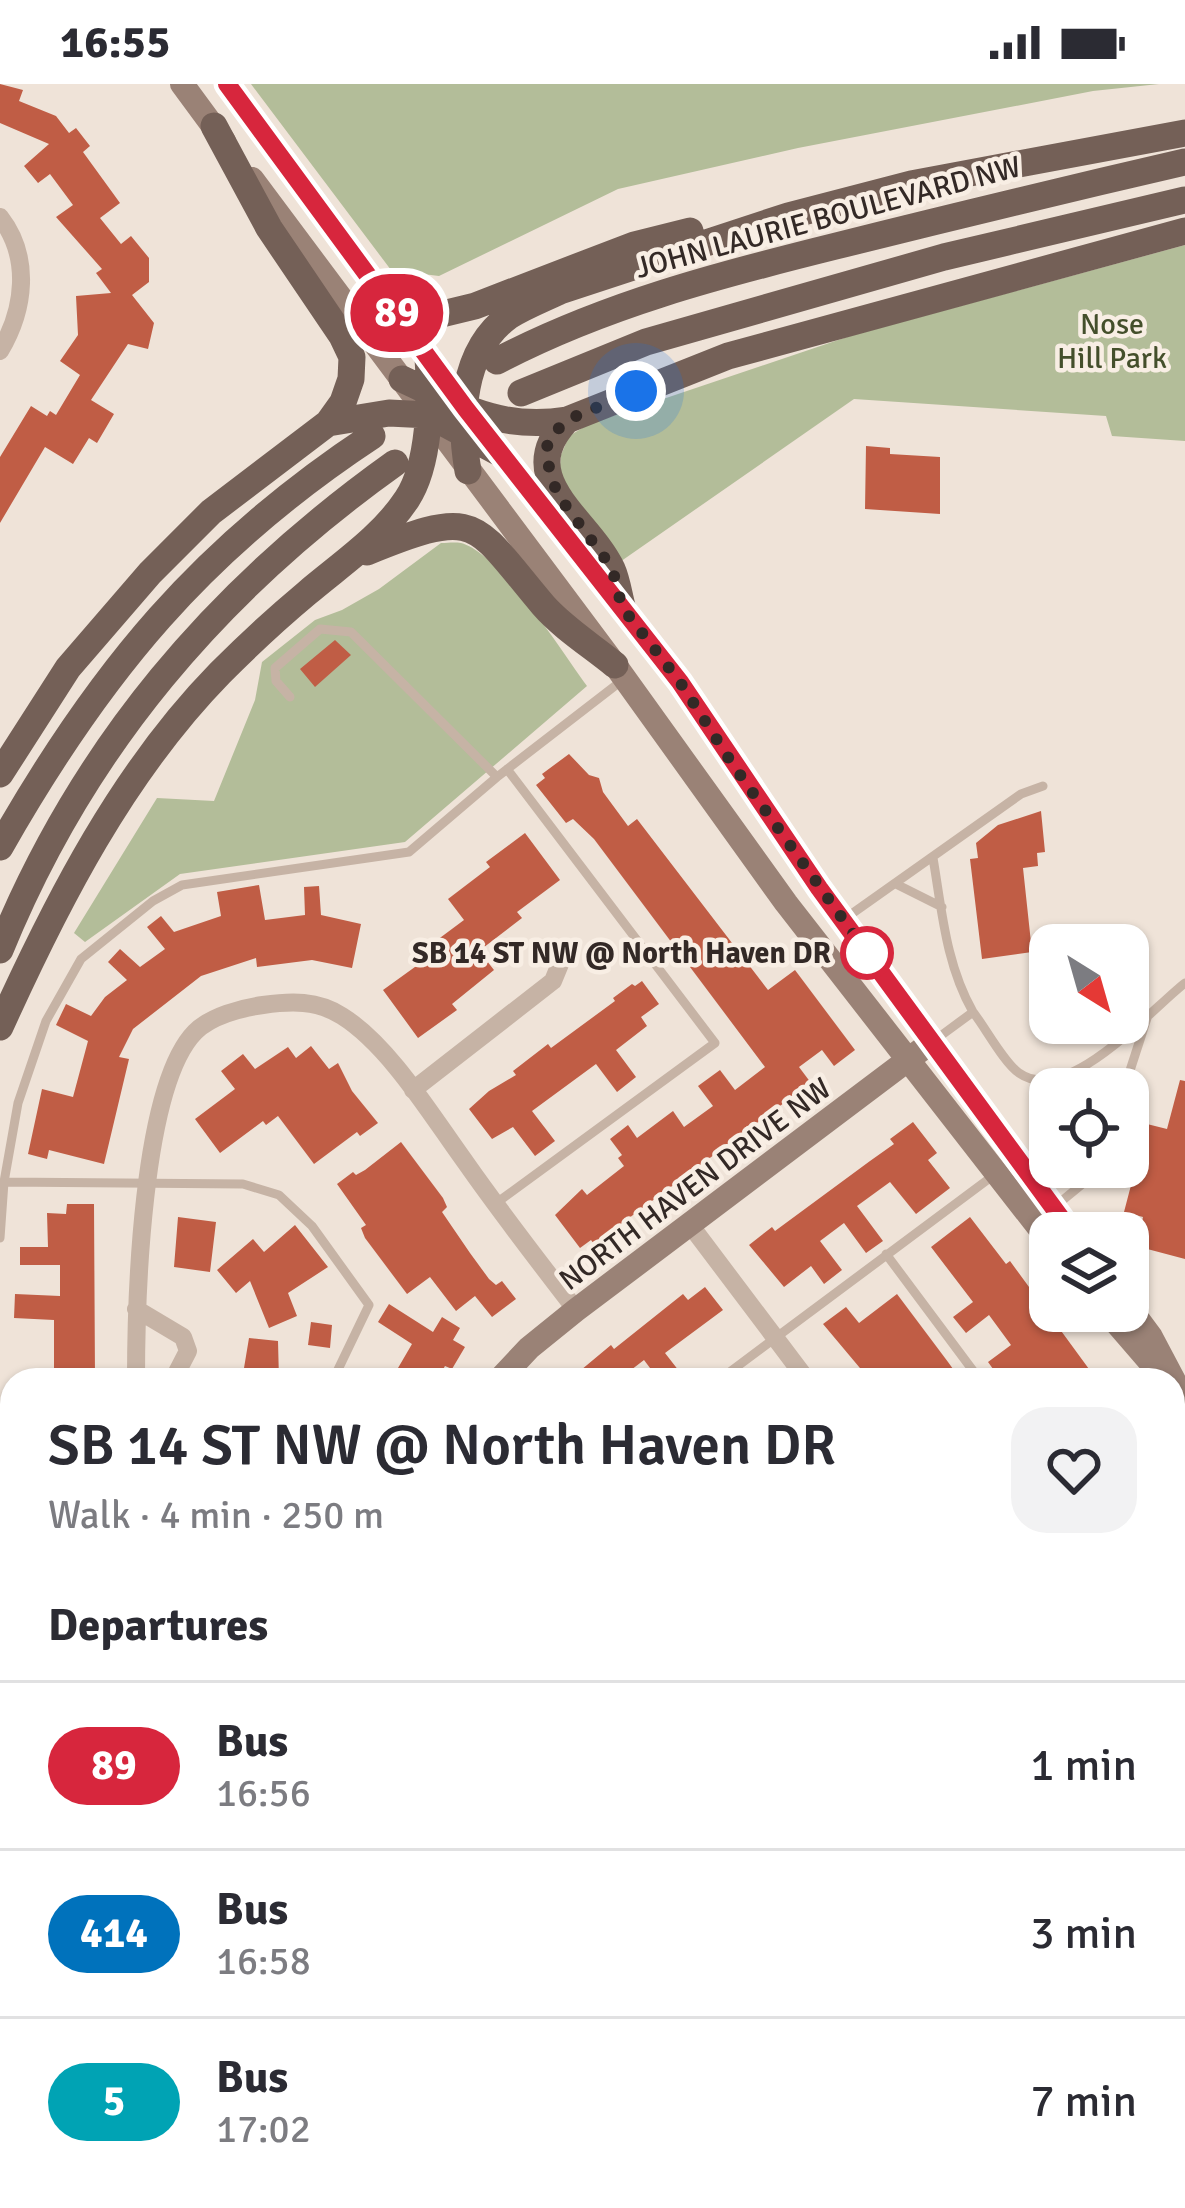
<!DOCTYPE html>
<html lang="en">
<head>
<meta charset="utf-8">
<style>
	:root { --surface:#fff; --page:#f2f2f3; --text:#2b2b33; --muted:#7c7c81; --line:#e1e1e2 }
	body { margin:0; font-family:Signika,sans-serif; background:var(--page); color:var(--text); height:100vh; display:flex; flex-direction:column; font-size:45px; white-space:nowrap }
	* { box-sizing:border-box; margin:0 }
	p { font-size:39px; color:var(--muted) }
	.icon { flex:none; width:66px; height:66px; fill:none; stroke:currentColor; stroke-width:2; stroke-linecap:round; stroke-linejoin:round }
	.map { position:relative; flex:1; overflow:hidden }
	.sheet { position:absolute; left:0px; top:1284px; width:1185px; height:840px; display:flex; flex-direction:column; background:var(--surface); border-radius:36px 36px 0 0; box-shadow:0 3px 9px #0004 }
	.sheet>* { flex:none }
	.badge { padding:0 24px; border-radius:39px; font-size:42px; line-height:78px }
	.needle { width:78px; rotate:143deg }
	.tools { position:absolute; left:1029px; top:840px; display:grid; gap:24px }
	.tools a { display:grid; place-items:center; width:120px; height:120px; border-radius:24px; background:var(--surface); box-shadow:0 3px 9px #0004; font-size:60px }
	.you { position:absolute; width:60px; height:60px; margin:-30px; border:9px solid #fff; border-radius:50%; background:#1a73e8; box-shadow:0 0 0 18px #1a73e833 }
	.map>.badge { position:absolute; translate:-50% -50%; box-shadow:0 0 0 6px #fff }
	h2 { padding:0 48px; font-size:45px; line-height:108px }
	.round { display:grid; place-items:center; flex:none; width:126px; height:126px; border-radius:36px; background:var(--page) }
	.head { display:flex; align-items:center; justify-content:space-between; height:204px; padding:0 48px }
	h1 { font-size:57px; font-weight:600; line-height:90px }
	ul { padding:0; list-style:none }
	li { display:flex; align-items:center; gap:36px; height:168px; padding:0 48px; border-top:3px solid var(--line) }
	li div { flex:1 }
	li b { display:block; font-size:45px }
	li em { font-style:normal }
	li .badge { min-width:132px; font-weight:700; text-align:center }
	.status { display:flex; justify-content:space-between; align-items:center; height:84px; padding:0 60px; background:var(--surface); direction:ltr }
	.status svg { height:33px; fill:currentColor }
	.map>svg:first-child { display:block }
	.green { fill:#b3bd99 }
	.building { fill:#c05d45 }
	.lines { fill:none; stroke-linecap:round; stroke-linejoin:round }
	.lane { stroke:#c6b3a5; stroke-width:9 }
	.street { stroke:#c6b3a5; stroke-width:18 }
	.secondary { stroke:#9a8276; stroke-width:24 }
	.primary { stroke:#746057; stroke-width:27 }
	.line-casing { stroke:#fff; stroke-width:27 }
	.line { stroke:#d7263d; stroke-width:18 }
	.walk { stroke:#332926; stroke-width:12; stroke-dasharray:0 21.6 }
	.stop-dot { fill:#fff; stroke:#d7263d; stroke-width:6 }
	.labels { text-anchor:middle; stroke-width:9; stroke-linejoin:round; paint-order:stroke }
	.street-label { font-size:30px; fill:#332926; stroke:#f8eee4 }
	.park-label { font-size:30px; fill:#444f2b; stroke:#f8eee4 }
	.stop-label { font-size:30px; font-weight:bold; fill:#332926; stroke:#f8eee4; text-anchor:end }
</style>
</head>
<body>
<div class="status"><b>16:55</b><svg viewBox="0 0 49 12"><path d="M0 12V9h3v3zM5 12V6h3v6zM10 12V3h3v9zM15 12V0h3v12zM26 1h20v11H26zM47 4h2v5h-2z"/></svg></div>
<div class="map">
<svg width="1185" height="2124" viewBox="0 0 1185 2124">
	<rect width="100%" height="100%" fill="#efe3d8"/>
	<path class="green" d="M 251,0 L 1159,0 L 1093,7 L 798,64 L 618,105 L 439,192 L 391,186 Z
		M 1185,161 L 1185,357 L 1112,352 L 1106,332 L 854,315 L 617,480 L 559,393 L 561,371 L 569,352 L 589,340 L 850,252 Z
		M 441,459 C 448,459 454,458 461,459 C 500,469 562,568 587,602 L 405,758 L 180,790 L 85,858 L 74,849 L 157,714 L 214,717 L 255,616 L 262,578 L 315,536 L 342,526 L 379,505 Z
		M 1,2065 L 12,2065 L 12,2112 L 144,2112 L 144,2124 L 1,2124 Z"/>
	<path class="building" d="M 0,0 L 23,6 L 19,17 L 56,32 L 69,49 L 76,44 L 90,62 L 83,68 L 120,119 L 100,134 L 121,160 L 131,152 L 149,174 L 149,198 L 132,211 L 154,239 L 148,265 L 128,260 L 91,316 L 114,330 L 97,359 L 89,354 L 73,380 L 45,363 L 0,439 L 0,373 L 31,322 L 47,332 L 50,327 L 56,331 L 80,291 L 60,277 L 78,251 L 76,212 L 111,209 L 96,189 L 102,185 L 56,133 L 73,121 L 50,90 L 38,99 L 24,82 L 49,60 L 0,39 Z
		M 866,362 L 890,364 L 890,370 L 940,373 L 940,430 L 865,425 Z
		M 335,556 L 351,571 L 315,603 L 300,585 Z
		M 569,670 L 589,691 L 599,694 L 603,708 L 628,742 L 637,735 L 768,906 L 795,886 L 855,966 L 834,982 L 822,966 L 799,983 L 811,999 L 594,1160 L 591,1156 L 580,1164 L 555,1131 L 582,1105 L 587,1111 L 624,1082 L 618,1074 L 622,1071 L 610,1055 L 628,1041 L 637,1054 L 673,1027 L 684,1043 L 713,1022 L 698,1002 L 720,986 L 735,1006 L 765,983 L 594,755 L 573,735 L 566,739 L 536,701 L 545,694 L 542,690 Z
		M 1041,727 L 1045,768 L 1037,769 L 1038,782 L 1023,784 L 1032,868 L 982,875 L 970,775 L 978,774 L 976,759 L 998,741 Z
		M 525,749 L 560,796 L 517,828 L 522,834 L 479,867 L 494,886 L 452,920 L 457,926 L 418,954 L 383,906 L 426,875 L 421,868 L 464,836 L 448,815 L 490,783 L 486,778 Z
		M 259,801 L 265,836 L 305,831 L 304,803 L 319,802 L 321,831 L 361,840 L 352,884 L 312,876 L 257,883 L 256,874 L 201,892 L 133,945 L 119,973 L 129,975 L 104,1080 L 49,1066 L 47,1075 L 28,1070 L 42,1005 L 73,1013 L 88,957 L 56,941 L 66,920 L 91,932 L 105,913 L 127,896 L 108,878 L 120,865 L 140,883 L 165,865 L 147,843 L 161,832 L 174,848 L 221,832 L 217,808 Z
		M 642,897 L 659,920 L 641,933 L 647,942 L 616,966 L 636,993 L 617,1008 L 596,980 L 532,1027 L 555,1057 L 535,1072 L 513,1043 L 492,1055 L 469,1025 L 489,1007 L 516,991 L 513,987 L 548,960 L 551,964 L 615,917 L 613,914 L 632,900 L 635,902 Z
		M 311,962 L 329,985 L 338,979 L 352,1007 L 378,1039 L 360,1052 L 357,1048 L 314,1080 L 278,1032 L 266,1041 L 263,1037 L 220,1069 L 195,1035 L 235,1005 L 221,987 L 243,970 L 255,985 L 288,963 L 296,974 Z
		M 1180,996 L 1185,997 L 1185,1175 L 1136,1162 L 1143,1133 L 1124,1128 L 1147,1040 L 1167,1045 Z
		M 913,1038 L 937,1069 L 928,1076 L 950,1104 L 916,1130 L 890,1098 L 857,1122 L 883,1157 L 866,1169 L 844,1139 L 820,1157 L 842,1186 L 824,1200 L 811,1182 L 784,1203 L 749,1161 L 772,1143 L 775,1147 L 870,1077 L 894,1060 L 890,1055 Z
		M 401,1058 L 443,1114 L 447,1123 L 442,1128 L 470,1169 L 489,1195 L 496,1201 L 502,1197 L 516,1215 L 492,1233 L 475,1212 L 456,1227 L 430,1193 L 407,1210 L 365,1154 L 361,1144 L 366,1141 L 337,1100 L 353,1088 L 356,1091 L 365,1086 Z
		M 67,1120 L 94,1120 L 95,1296 L 54,1296 L 54,1236 L 14,1234 L 15,1210 L 60,1212 L 60,1181 L 20,1181 L 20,1163 L 48,1163 L 47,1129 L 66,1130 Z
		M 178,1133 L 216,1138 L 210,1188 L 174,1183 Z
		M 970,1133 L 1006,1180 L 1010,1177 L 1097,1296 L 1001,1296 L 988,1278 L 1011,1261 L 989,1231 L 966,1249 L 953,1233 L 973,1218 L 931,1163 Z
		M 295,1141 L 328,1183 L 288,1209 L 297,1232 L 269,1244 L 250,1197 L 236,1209 L 217,1186 L 253,1155 L 264,1168 Z
		M 705,1203 L 723,1226 L 665,1269 L 686,1296 L 659,1296 L 644,1276 L 618,1296 L 569,1296 L 611,1261 L 614,1265 L 683,1210 L 688,1216 Z
		M 897,1210 L 948,1278 L 961,1296 L 870,1296 L 823,1240 L 846,1223 L 859,1239 Z
		M 389,1220 L 433,1248 L 442,1233 L 460,1244 L 453,1256 L 465,1263 L 452,1285 L 445,1282 L 437,1296 L 391,1296 L 412,1260 L 378,1238 Z
		M 311,1238 L 332,1241 L 330,1264 L 308,1261 Z
		M 249,1254 L 278,1257 L 279,1296 L 242,1296 Z"/>
	<g class="lines">
		<path class="lane" d="M 290,613 L 276,597 L 275,584 L 320,545 L 351,548 L 497,693
			M 933,774 C 942,827 946,881 973,928
			M 896,800 L 942,823
			M 843,836 L 1021,710 L 1043,702
			M 935,956 L 973,928 C 985,943 1004,979 1019,989 C 1067,1023 1151,925 1185,899
			M 1124,1005 L 1148,931
			M 4,1098 L 18,1019 L 46,937 L 81,875 L 153,817 L 182,801 L 409,768 L 497,693 L 620,598
			M 495,1120 L 715,959 L 507,685
			M 1058,1120 L 1092,1092 L 1097,1083
			M 0,1154 L 4,1098 L 243,1100 L 279,1111 L 312,1142 L 369,1221 L 333,1296
			M 886,1170 L 980,1296
			M 719,1296 L 994,1091
			M 1173,1554 L 1185,1570
			M 0,1598 L 12,1598
			M 1173,2008 L 1185,2024
			M 912,2112 L 921,2124
			M 156,2124 L 157,2112
			M 267,2124 L 267,2112"/>
		<path class="street" d="M 0,133 C 31,173 25,225 0,267
			M 413,1006 L 553,897 L 567,863
			M 691,1142 L 807,1296
			M 136,1225 L 183,1253 L 188,1267 L 173,1296
			M 136,1296 C 136,1218 141,1003 195,948 C 211,932 241,924 263,921 C 291,917 317,916 342,932 C 390,962 433,1034 466,1079 C 501,1129 539,1178 576,1226
			M 1173,1781 L 1185,1797
			M 1063,2124 L 1078,2112"/>
		<path class="secondary" d="M 182,0 L 224,57
			M 227,0 L 466,326
			M 252,95 L 615,581 L 786,819 L 1050,1158
			M 488,354 L 680,598 L 819,804 L 1073,1149
			M 1128,1222 L 1151,1253 L 1181,1310
			M 1106,1227 L 1163,1293
			M 499,1296 L 529,1264 L 576,1226 L 921,966
			M 411,2112 L 411,2124"/>
		<path class="primary" d="M 391,221 L 442,230 L 475,222 L 634,161 L 690,147
			M 497,277 C 604,221 719,191 836,162 C 952,133 1068,105 1185,78
			M 402,295 C 460,322 501,347 567,336
			M 521,309 L 646,258 L 944,173 L 1185,116
			M 328,339 L 389,329 L 429,331 L 498,368
			M 468,387 C 459,335 461,267 509,232 C 525,222 543,215 560,207 L 788,132 L 911,100 L 1185,49
			M 367,468 C 480,422 472,437 543,521 C 563,544 592,562 615,581
			M 622,522 C 619,511 617,496 612,485 C 587,433 511,395 567,336 L 728,272 L 1185,147
			M 0,690 L 68,584 L 150,489 L 211,428 L 328,339 L 343,318 L 351,295 L 352,273 L 342,252 L 269,144 L 214,42
			M 0,763 C 100,587 202,464 372,352
			M 0,866 C 83,662 217,506 395,379
			M 0,943 C 57,817 123,688 220,589 C 248,561 277,534 307,509 C 341,480 382,453 407,415 C 430,380 431,314 428,274"/>
	</g>
	<g class="lines">
		<g class="line-casing">
			<path id="line" d="M 227,0 L 466,325 L 680,598 L 819,804 L 1072,1149"/>
		</g>
		<use href="#line" class="line"/>
		<path class="walk" d="M 636,307 L 567,336 L 550,353 L 545,369 L 557,410 L 612,484 L 622,523 L 680,598 L 733,681 L 867,869"/>
	</g>
	<circle class="stop-dot" cx="867" cy="869" r="24"/>
	<g class="labels">
		<g class="street-label">
			<text transform="translate(828 133) rotate(-15)" y="10">JOHN LAURIE BOULEVARD NW</text>
			<text transform="translate(695 1100) rotate(-37)" y="10">NORTH HAVEN DRIVE NW</text>
		</g>
		<g class="park-label">
			<text x="1112" y="250">Nose<tspan x="1112" dy="34">Hill Park</tspan></text>
		</g>
		<g class="stop-label">
			<text x="831" y="879">SB 14 ST NW @ North Haven DR</text>
		</g>
	</g>
</svg>
<div class="tools">
<a><svg class="needle" viewBox="-14 -14 28 28"><path d="M0-13l5 13h-10z" fill="#e53935"/><path d="M0 13l5-13h-10z" fill="#7c7c81"/></svg></a>
<a><svg class="icon" aria-label="locate" viewBox="0 0 24 24"><circle cx="12" cy="12" r="6"/><path d="M12 2v4M12 18v4M2 12h4M18 12h4"/></svg></a>
<a><svg class="icon" aria-label="layers" viewBox="0 0 24 24"><path d="M12 4l9 5-9 5-9-5zM3 14l9 5 9-5"/></svg></a>
</div>
<div class="you" style="left:636px;top:307px"></div>
<b class="badge" style="left:397px;top:229px;background:#d7263d;color:#fff">89</b>
<section class="sheet">
<div class="head"><div><h1>SB 14 ST NW @ North Haven DR</h1><p>Walk · 4 min · 250 m</p></div><a class="round"><svg class="icon" aria-label="heart" viewBox="0 0 24 24"><path d="M12 20l-8-8c-3-5 5-10 8-4 3-6 11-1 8 4z"/></svg></a></div>
<h2>Departures</h2>
<ul>
<li><span class="badge" style="background:#d7263d;color:#fff">89</span><div><b>Bus</b><p>16:56</p></div><em>1 min</em></li>
<li><span class="badge" style="background:#0072bc;color:#fff">414</span><div><b>Bus</b><p>16:58</p></div><em>3 min</em></li>
<li><span class="badge" style="background:#00a3b4;color:#fff">5</span><div><b>Bus</b><p>17:02</p></div><em>7 min</em></li>
</ul>
</section>
</div>
</body>
</html>
